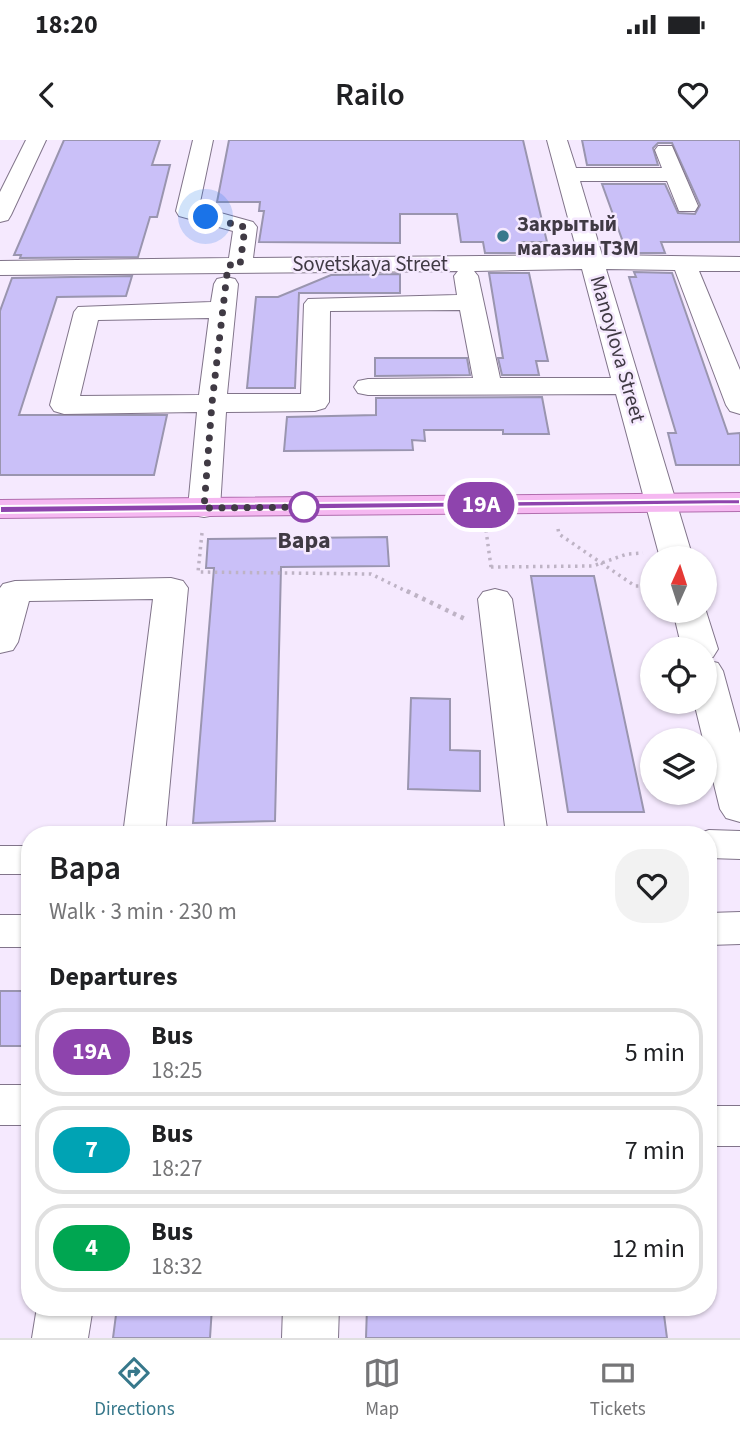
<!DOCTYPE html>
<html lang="en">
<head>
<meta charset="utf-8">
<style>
	:root { --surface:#fff; --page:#f2f2f2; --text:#202124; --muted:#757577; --line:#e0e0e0; --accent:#37788b }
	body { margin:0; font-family:"Source Sans 3",sans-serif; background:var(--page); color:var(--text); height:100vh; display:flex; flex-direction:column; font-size:26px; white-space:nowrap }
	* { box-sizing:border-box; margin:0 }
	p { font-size:23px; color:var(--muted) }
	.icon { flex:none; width:38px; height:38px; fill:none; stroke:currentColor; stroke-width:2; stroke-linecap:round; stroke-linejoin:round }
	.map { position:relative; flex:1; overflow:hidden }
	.side { position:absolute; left:21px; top:686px; width:696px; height:490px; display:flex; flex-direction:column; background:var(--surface); border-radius:28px; box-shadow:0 2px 5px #0004 }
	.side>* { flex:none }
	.badge { padding:0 14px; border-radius:23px; font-size:24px; line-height:46px }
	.needle { width:46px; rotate:3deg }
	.tools { position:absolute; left:640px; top:406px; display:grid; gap:14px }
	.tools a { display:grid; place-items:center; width:77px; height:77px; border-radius:50%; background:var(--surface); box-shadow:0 2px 5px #0004; font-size:35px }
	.you { position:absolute; width:35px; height:35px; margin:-18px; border:5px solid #fff; border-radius:50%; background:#1a73e8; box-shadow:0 0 0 10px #1a73e833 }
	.map>.badge { position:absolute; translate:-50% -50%; box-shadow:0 0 0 4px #fff }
	h2 { padding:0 28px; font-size:26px; line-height:63px }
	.round { display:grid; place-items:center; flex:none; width:74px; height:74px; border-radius:28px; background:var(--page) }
	.headline { display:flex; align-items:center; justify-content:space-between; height:119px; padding:0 28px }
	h1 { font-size:33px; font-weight:600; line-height:52px }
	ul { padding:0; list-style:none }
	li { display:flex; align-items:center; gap:21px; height:88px; margin:0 14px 10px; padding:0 14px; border:4px solid var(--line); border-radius:28px }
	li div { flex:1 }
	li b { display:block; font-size:26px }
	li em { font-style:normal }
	li .badge { min-width:77px; font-weight:700; text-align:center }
	.status { display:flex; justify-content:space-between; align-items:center; height:49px; padding:0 35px; background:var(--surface); direction:ltr }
	.status svg { height:19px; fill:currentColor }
	header { display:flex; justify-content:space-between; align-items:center; height:91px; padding:0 28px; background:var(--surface); font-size:32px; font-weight:600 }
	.dock { display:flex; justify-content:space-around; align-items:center; height:98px; border-top:2px solid var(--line); background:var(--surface); font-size:19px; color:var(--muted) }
	.dock a { display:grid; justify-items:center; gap:4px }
	.dock .active { color:var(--accent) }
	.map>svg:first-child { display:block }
	.building { fill:#cac0f8; stroke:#9a95af; stroke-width:2 }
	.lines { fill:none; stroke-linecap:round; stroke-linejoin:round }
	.minor-casing { stroke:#81748a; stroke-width:2 }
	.major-casing { stroke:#b16dae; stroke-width:2 }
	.path-far1 { stroke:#beb3c5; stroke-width:3.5; stroke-dasharray:2.5 4.5; stroke-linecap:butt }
	.path { stroke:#beb3c5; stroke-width:4.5; stroke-dasharray:3.5 5; stroke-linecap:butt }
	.minor { fill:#fff; fill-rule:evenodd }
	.major { fill:#f5b8f1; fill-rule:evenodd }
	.line { fill:#8e44ad; stroke:#fff; stroke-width:2 }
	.walk { stroke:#403a44; stroke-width:7; stroke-dasharray:0 12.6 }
	.poi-dot { fill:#37788b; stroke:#f5e9fe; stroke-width:2.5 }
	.stop-dot { fill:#fff; stroke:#8e44ad; stroke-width:3.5 }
	.labels { text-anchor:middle; stroke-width:5; stroke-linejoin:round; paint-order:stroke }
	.far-poi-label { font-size:21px; font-weight:bold; fill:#403a44; stroke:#f5e9fe; text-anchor:start }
	.far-street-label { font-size:21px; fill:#403a44; stroke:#f5e9fe }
	.stop-label { font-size:24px; font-weight:bold; fill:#403a44; stroke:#f5e9fe }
</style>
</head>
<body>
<div class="status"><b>18:20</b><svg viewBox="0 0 49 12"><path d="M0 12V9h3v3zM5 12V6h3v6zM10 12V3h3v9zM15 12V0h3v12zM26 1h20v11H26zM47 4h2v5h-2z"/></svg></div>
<header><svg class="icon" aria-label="back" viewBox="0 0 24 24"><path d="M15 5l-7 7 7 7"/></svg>Railo<svg class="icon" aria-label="heart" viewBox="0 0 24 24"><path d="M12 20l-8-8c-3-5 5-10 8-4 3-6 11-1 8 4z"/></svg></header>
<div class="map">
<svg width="740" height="1198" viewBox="0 0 740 1198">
	<rect width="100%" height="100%" fill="#f5e9fe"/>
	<path class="building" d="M 64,0 L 160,0 L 152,25 L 170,25 L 157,77 L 150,77 L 138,117 L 20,118 L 21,115 L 14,115 Z
		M 229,0 L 523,0 L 547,102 L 522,102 L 524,113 L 485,113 L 483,102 L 461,102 L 457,74 L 400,74 L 400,103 L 259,102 L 264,71 L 259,71 L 260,62 L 217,62 Z
		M 582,0 L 740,0 L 740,102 L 661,102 L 665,113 L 627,113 L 602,44 L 665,44 L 678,73 L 695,74 L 700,65 L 672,3 L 658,3 L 653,8 L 658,25 L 587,25 Z
		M 634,132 L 672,133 L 728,294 L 740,293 L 740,325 L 676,325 L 668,293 L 676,293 L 629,137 L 636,137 Z
		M 489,133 L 529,133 L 548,221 L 536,221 L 539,235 L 502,235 L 498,218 L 503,218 Z
		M 400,134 L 400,153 L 299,153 L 295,248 L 247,248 L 256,157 L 278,157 L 331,135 Z
		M 132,136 L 126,156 L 57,157 L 19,275 L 167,275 L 154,335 L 0,335 L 0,171 L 12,138 Z
		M 375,218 L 467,218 L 470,235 L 375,236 Z
		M 542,257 L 549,294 L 503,294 L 503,290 L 424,290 L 425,301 L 412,300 L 413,310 L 284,311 L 287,277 L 376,275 L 376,258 Z
		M 387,397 L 389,426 L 281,427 L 275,681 L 193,683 L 214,428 L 206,428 L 208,399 Z
		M 531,436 L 594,436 L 644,672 L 568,672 Z
		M 411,558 L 450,559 L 450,610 L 480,611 L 480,651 L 408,649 Z
		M 0,851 L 30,851 L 30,906 L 0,906 Z
		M 117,1167 L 212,1167 L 210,1198 L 113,1198 Z
		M 367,1167 L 663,1167 L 667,1198 L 366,1198 Z"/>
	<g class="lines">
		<g class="minor-casing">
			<path id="minor" d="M 26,0 L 46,0 L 11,75 L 8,80 L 0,82 L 0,52 Z
				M 193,0 L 213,0 L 199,67 L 253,82 L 257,87 L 253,118 L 578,115 L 547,0 L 567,0 L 576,28 L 662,28 L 655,10 L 658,6 L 672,6 L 698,66 L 695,71 L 679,71 L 667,41 L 580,41 L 602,115 L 740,117 L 740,131 L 699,131 L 740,230 L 740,274 L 730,271 L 726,265 L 675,130 L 606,129 L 693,418 L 660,418 L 616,254 L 368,255 L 358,253 L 354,247 L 358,241 L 368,239 L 473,238 L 460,170 L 330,171 L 329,262 L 325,268 L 315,271 L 226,272 L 220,368 L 215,375 L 204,377 L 193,375 L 188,368 L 197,272 L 64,274 L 54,271 L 50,265 L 74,172 L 78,167 L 211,162 L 214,144 L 217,139 L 226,137 L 235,139 L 238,144 L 227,254 L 301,254 L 304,164 L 308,159 L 457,155 L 454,136 L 458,131 L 0,135 L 0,121 L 229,118 L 233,91 L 179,76 L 176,71 ZM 582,129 L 611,238 L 500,238 L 478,136 L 474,131 ZM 209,178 L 199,255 L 80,256 L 98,180 Z
				M 171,438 L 183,441 L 188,448 L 165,695 L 123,695 L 153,459 L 29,461 L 18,502 L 13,510 L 0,513 L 0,448 L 3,444 L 15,441 Z
				M 495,449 L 507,452 L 512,459 L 548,695 L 506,695 L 478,459 L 483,452 Z
				M 705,468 L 718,509 L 713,517 L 705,518 L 705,509 L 682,509 L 673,471 L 705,471 Z
				M 705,520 L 718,523 L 723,531 L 740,593 L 740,682 L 726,678 L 720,669 L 694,562 L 705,562 Z
				M 709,690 L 740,691 L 740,719 L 709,718 L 709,695 L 694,695 Z
				M 0,706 L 30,706 L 30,734 L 0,734 Z
				M 740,772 L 740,804 L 709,805 L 709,773 Z
				M 0,775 L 30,775 L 30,807 L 0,807 Z
				M 0,945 L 30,945 L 30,985 L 0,985 Z
				M 709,966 L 740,966 L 740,1006 L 709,1006 Z
				M 37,1167 L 93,1167 L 88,1198 L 32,1198 Z
				M 283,1167 L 339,1167 L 338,1198 L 282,1198 Z"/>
		</g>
		<g class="major-casing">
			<path id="major" d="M 740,353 L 740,371 L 0,378 L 0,360 Z"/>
		</g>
		<path class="path-far1" d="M 558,389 L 559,394 L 635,446 L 653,446
			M 486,390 L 491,427
			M 202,393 L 198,432 L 371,434 L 410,453
			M 491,427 L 593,426 L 627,414 L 643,413"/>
		<path class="path" d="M 407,451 L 465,479"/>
		<use href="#minor" class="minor"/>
		<use href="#major" class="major"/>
	</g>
	<path class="line" d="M 740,359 L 740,364 L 0,373 L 0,366 Z"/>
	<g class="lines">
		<path class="walk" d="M 206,77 L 245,87 L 240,125 L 228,125 L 212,263 L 204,368 L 316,367 L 304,367"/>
	</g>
	<circle class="poi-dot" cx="503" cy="96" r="7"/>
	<circle class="stop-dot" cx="304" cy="367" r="14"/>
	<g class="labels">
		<g class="far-poi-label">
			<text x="517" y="91">Закрытый<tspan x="517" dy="24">магазин ТЗМ</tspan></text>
		</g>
		<g class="far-street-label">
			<text x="370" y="131">Sovetskaya Street</text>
			<text transform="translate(618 209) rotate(74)" y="7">Manoylova Street</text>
		</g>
		<g class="stop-label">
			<text x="304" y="408">Вара</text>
		</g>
	</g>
</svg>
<div class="tools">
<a><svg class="needle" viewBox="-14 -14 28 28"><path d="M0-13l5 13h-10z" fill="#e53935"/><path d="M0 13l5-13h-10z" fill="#757577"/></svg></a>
<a><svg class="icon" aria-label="locate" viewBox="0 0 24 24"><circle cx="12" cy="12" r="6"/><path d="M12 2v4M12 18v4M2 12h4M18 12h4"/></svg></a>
<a><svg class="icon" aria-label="layers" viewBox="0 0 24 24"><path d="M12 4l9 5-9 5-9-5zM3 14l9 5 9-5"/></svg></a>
</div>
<div class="you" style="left:206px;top:77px"></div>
<b class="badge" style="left:481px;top:365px;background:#8e44ad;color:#fff">19А</b>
<section class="side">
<div class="headline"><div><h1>Вара</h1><p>Walk · 3 min · 230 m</p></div><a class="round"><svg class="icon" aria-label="heart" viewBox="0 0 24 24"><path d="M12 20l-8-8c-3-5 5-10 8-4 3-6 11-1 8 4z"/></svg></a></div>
<h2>Departures</h2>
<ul>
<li><span class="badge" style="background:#8e44ad;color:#fff">19А</span><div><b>Bus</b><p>18:25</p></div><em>5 min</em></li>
<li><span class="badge" style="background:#00a3b4;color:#fff">7</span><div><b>Bus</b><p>18:27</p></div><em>7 min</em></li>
<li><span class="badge" style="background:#00a651;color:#fff">4</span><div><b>Bus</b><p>18:32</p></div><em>12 min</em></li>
</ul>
</section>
</div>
<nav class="dock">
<a class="active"><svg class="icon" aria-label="directions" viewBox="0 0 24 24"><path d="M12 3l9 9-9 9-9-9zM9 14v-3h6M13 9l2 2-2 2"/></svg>Directions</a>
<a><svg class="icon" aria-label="map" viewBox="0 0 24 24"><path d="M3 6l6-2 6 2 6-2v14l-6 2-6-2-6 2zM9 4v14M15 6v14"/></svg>Map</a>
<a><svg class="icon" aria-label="tickets" viewBox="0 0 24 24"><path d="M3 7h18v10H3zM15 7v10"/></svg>Tickets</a>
</nav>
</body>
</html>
